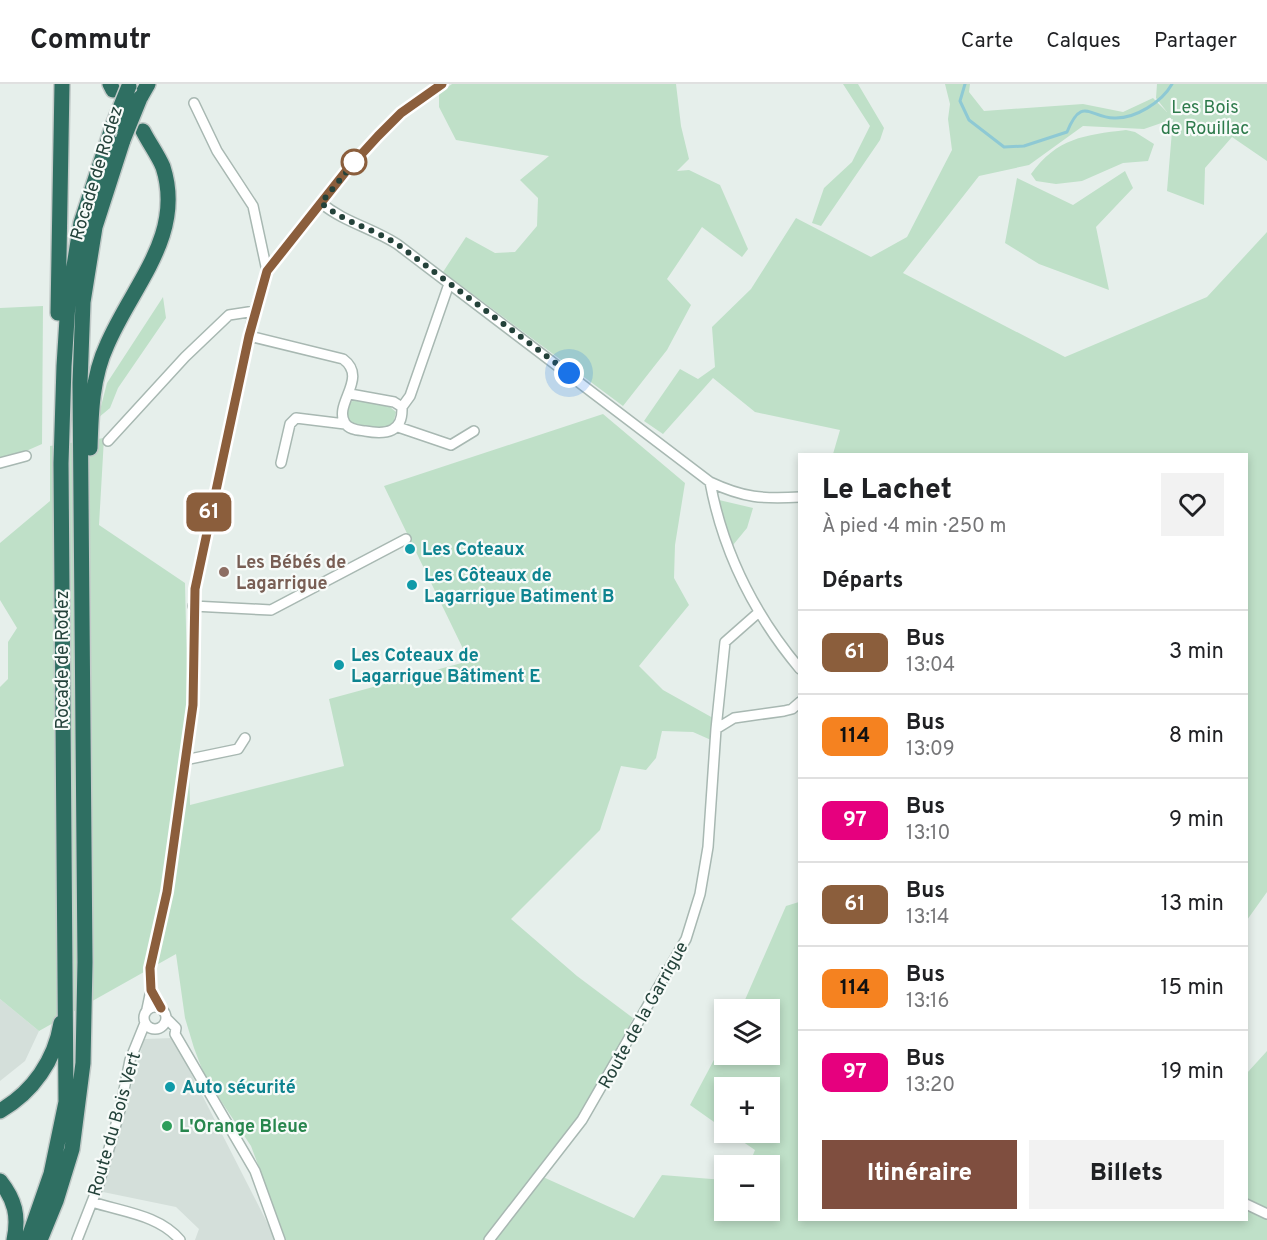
<!DOCTYPE html>
<html lang="fr">
<head>
<meta charset="utf-8">
<style>
	:root { --surface:#fff; --page:#f2f2f2; --text:#202124; --muted:#757577; --line:#e0e0e0; --accent:#7f4e3f }
	body { margin:0; font-family:Overpass,sans-serif; background:var(--page); color:var(--text); height:100vh; display:flex; flex-direction:column; font-size:22px; white-space:nowrap }
	* { box-sizing:border-box; margin:0 }
	p { font-size:20px; color:var(--muted) }
	.icon { flex:none; width:33px; height:33px; fill:none; stroke:currentColor; stroke-width:2; stroke-linecap:round; stroke-linejoin:round }
	.map { position:relative; flex:1; overflow:hidden }
	.sheet { position:absolute; left:798px; top:369px; width:450px; height:768px; display:flex; flex-direction:column; background:var(--surface); border-radius:0px; box-shadow:0 3px 9px #0003 }
	.sheet>* { flex:none }
	.badge { padding:0 12px; border-radius:9px; font-size:21px; line-height:39px }
	.fabs { position:absolute; left:714px; top:915px; display:grid; gap:12px }
	.fabs a { display:grid; place-items:center; width:66px; height:66px; border-radius:0px; background:var(--surface); box-shadow:0 3px 9px #0003; font-size:30px }
	.you { position:absolute; width:30px; height:30px; margin:-15px; border:4px solid #fff; border-radius:50%; background:#1a73e8; box-shadow:0 0 0 9px #1a73e833 }
	.map>.badge { position:absolute; translate:-50% -50%; box-shadow:0 0 0 3px #fff }
	h2 { padding:0 24px; font-size:22px; line-height:54px }
	.round { display:grid; place-items:center; flex:none; width:63px; height:63px; border-radius:0px; background:var(--page) }
	.head { display:flex; align-items:center; justify-content:space-between; height:102px; padding:0 24px }
	h1 { font-size:28px; font-weight:800; line-height:45px }
	.primary-button { display:flex; gap:12px; margin-top:auto; padding:12px 24px }
	.primary-button a { flex:1; height:69px; border-radius:0px; background:var(--accent); color:#fff; font-size:24px; font-weight:800; line-height:69px; text-align:center }
	.primary-button a+a { background:var(--page); color:var(--text) }
	ul { padding:0; list-style:none }
	li { display:flex; align-items:center; gap:18px; height:84px; padding:0 24px; border-top:2px solid var(--line) }
	li div { flex:1 }
	li b { display:block; font-size:22px }
	li em { font-style:normal }
	li .badge { min-width:66px; font-weight:700; text-align:center }
	header { display:flex; align-items:center; gap:36px; box-sizing:border-box; height:84px; padding:0 30px; background:var(--surface); border-bottom:2px solid var(--line) }
	header strong { font-size:28px }
	nav { display:flex; gap:33px; margin-inline-start:auto; font-size:21px }
	.map>svg:first-child { display:block }
	.built { fill:#d4dfda }
	.green { fill:#bfe0c8 }
	.lines { fill:none; stroke-linecap:round; stroke-linejoin:round }
	.stream { stroke:#8ec9d4; stroke-width:3 }
	.minor-casing { stroke:#a8b8b2; stroke-width:12 }
	.highway-casing { stroke:#c2cac8; stroke-width:18 }
	.minor { stroke:#fff; stroke-width:9 }
	.highway { stroke:#2f6f62; stroke-width:15 }
	.highway-bridge-casing { stroke:#c2cac8; stroke-width:18; stroke-linecap:butt }
	.highway-bridge { stroke:#2f6f62; stroke-width:15 }
	.line-casing { stroke:#fff; stroke-width:14 }
	.line { stroke:#8b5e3c; stroke-width:9 }
	.walk { stroke:#24423a; stroke-width:6; stroke-dasharray:0 10.8 }
	.stop-dot { fill:#fff; stroke:#8b5e3c; stroke-width:3 }
	.culture-dot { fill:#0f9aa8; stroke:#f7fbf9; stroke-width:2 }
	.education-dot { fill:#8d6e63; stroke:#f7fbf9; stroke-width:2 }
	.leisure-dot { fill:#2e9e5b; stroke:#f7fbf9; stroke-width:2 }
	.labels { text-anchor:middle; stroke-width:4.5; stroke-linejoin:round; paint-order:stroke }
	.park-label { font-size:18px; fill:#2d7a4b; stroke:#f7fbf9 }
	.street-label { font-size:18px; fill:#24423a; stroke:#f7fbf9 }
	.culture-label { font-size:18px; font-weight:bold; fill:#0d838f; stroke:#f7fbf9; text-anchor:start }
	.education-label { font-size:18px; font-weight:bold; fill:#785e54; stroke:#f7fbf9; text-anchor:start }
	.leisure-label { font-size:18px; font-weight:bold; fill:#27864d; stroke:#f7fbf9; text-anchor:start }
</style>
</head>
<body>
<header>
<strong>Commutr</strong>
<nav><a>Carte</a><a>Calques</a><a>Partager</a></nav>
</header>
<div class="map">
<svg width="1267" height="1156" viewBox="0 0 1267 1156">
	<rect width="100%" height="100%" fill="#e6efeb"/>
	<path class="built" d="M 0,915 L 39,947 L 25,977 L 0,997 Z
		M 173,954 L 273,1150 L 274,1156 L 195,1156 L 199,1145 L 176,1123 L 103,1108 L 144,955 Z"/>
	<path class="green" d="M 452,0 L 676,0 L 681,42 L 689,75 L 677,87 L 689,86 L 720,101 L 748,165 L 742,173 L 702,143 L 667,195 L 691,221 L 667,266 L 623,322 L 443,188 L 466,153 L 495,169 L 515,168 L 537,142 L 538,114 L 520,96 L 549,72 L 456,56 L 439,23 L 439,9 Z
		M 843,0 L 858,0 L 884,44 L 880,56 L 821,142 L 812,139 L 824,104 L 852,78 L 870,42 Z
		M 945,0 L 970,0 L 969,8 L 984,27 L 1083,20 L 1123,28 L 1153,14 L 1167,28 L 1156,14 L 1157,0 L 1267,0 L 1267,77 L 1232,53 L 1205,84 L 1204,121 L 1167,107 L 1173,35 L 1144,45 L 1083,42 L 1029,81 L 979,92 L 903,189 L 1065,273 L 1207,213 L 1267,148 L 1267,808 L 1247,836 L 1246,370 L 833,370 L 840,346 L 755,328 L 713,294 L 663,350 L 644,337 L 680,285 L 698,295 L 715,283 L 712,243 L 751,205 L 796,134 L 871,173 L 907,153 L 952,66 L 948,35 L 950,20 Z
		M 1126,46 L 1135,48 L 1154,60 L 1148,77 L 1123,79 L 1082,97 L 1056,100 L 1036,97 L 1031,90 C 1057,54 1084,51 1126,46 Z
		M 1125,87 L 1133,104 L 1096,143 L 1109,206 L 1039,180 L 1005,159 L 1017,94 L 1073,121 Z
		M 163,213 L 166,234 L 118,304 L 110,324 L 98,334 L 107,299 Z
		M 43,222 L 42,360 L 17,371 L 0,374 L 0,224 Z
		M 359,315 L 390,323 L 396,328 L 392,344 C 383,345 349,345 347,333 C 347,329 349,322 350,318 Z
		M 603,330 L 685,399 L 675,461 L 674,494 L 689,521 L 639,582 L 663,606 L 713,634 L 711,656 L 693,648 L 662,647 L 656,674 L 646,686 L 621,682 L 600,746 L 511,835 L 577,892 L 633,934 L 586,1034 L 543,1093 L 634,1134 L 662,1091 L 724,1096 L 724,1126 L 770,1126 L 770,1082 L 749,1081 L 755,1066 L 730,1049 L 770,1048 L 770,1004 L 724,1004 L 724,1045 L 690,1021 L 724,957 L 724,970 L 770,970 L 770,926 L 741,925 L 786,822 L 799,818 L 800,1136 L 1246,1136 L 1247,989 L 1267,967 L 1267,1156 L 286,1156 L 251,1062 L 205,993 L 194,964 L 185,934 L 176,870 L 39,947 L 0,915 L 0,603 L 8,595 L 8,558 L 17,544 L 0,516 L 0,459 L 50,417 L 50,362 L 104,354 L 99,441 L 185,499 L 190,721 L 344,682 L 329,615 L 469,577 L 384,402 Z
		M 719,416 L 753,424 L 747,444 L 733,461 L 727,458 Z"/>
	<g class="lines">
		<path class="stream" d="M 965,0 L 960,17 L 969,36 L 1004,63 L 1024,62 L 1067,48 C 1082,11 1090,34 1114,34 C 1135,35 1162,18 1172,0"/>
		<g class="minor-casing">
			<path id="minor" d="M 194,19 L 217,67 L 253,122 L 267,187
				M 321,119 C 344,138 372,144 397,160 L 710,398 C 744,414 762,415 800,413
				M 249,252 L 343,275 C 369,294 333,320 345,339 C 349,346 358,346 365,347 C 387,351 403,348 402,323 L 410,312 L 449,200
				M 350,310 L 394,318 L 402,323
				M 398,343 L 451,361 L 474,347
				M 108,357 L 185,273 L 229,231 L 255,227
				M 0,379 L 26,372
				M 281,379 L 290,340 L 296,334 L 345,340
				M 710,398 C 723,468 754,530 800,585
				M 193,522 L 271,526 L 406,455
				M 716,645 L 734,634 L 784,627 L 792,625 L 800,618
				M 185,676 L 238,665 L 245,654
				M144 934a11 11 0 1 1 22 0a11 11 0 1 1-22 0Z
				M 147,925 L 151,906 L 150,884 L 167,808 L 193,621 L 195,505 L 252,237 L 267,187 L 347,86 L 378,52 L 401,29 L 442,0
				M 166,934 L 176,944 L 175,950 L 255,1087 L 280,1156
				M 92,1118 C 123,1128 159,1131 180,1156
				M 1246,1120 L 1267,1130
				M 77,1156 L 99,1100 L 120,1026 L 130,976 L 145,939
				M 489,1156 L 582,1036 L 686,855 L 700,810 L 708,763 L 716,645 L 725,558 L 759,528"/>
		</g>
		<g class="highway-casing">
			<path id="highway" d="M 110,0 L 113,6
				M 140,14 L 148,0
				M 58,229 L 62,0
				M 90,364 C 91,329 92,293 107,261 C 132,202 185,151 163,83 C 158,71 149,59 143,47
				M 0,1027 C 33,1008 55,976 61,939
				M 0,1097 C 15,1116 19,1132 14,1156
				M 28,1156 L 51,1090 L 66,1018 L 61,379 L 64,282 L 68,219 L 81,139 L 112,44
				M 40,1156 L 56,1117 L 72,1065 L 83,979 L 85,878 L 80,299 L 83,218 L 95,143 L 123,56"/>
		</g>
		<use href="#minor" class="minor"/>
		<use href="#highway" class="highway"/>
		<g class="highway-bridge-casing">
			<path id="highway-bridge" d="M 112,44 L 129,2
				M 123,56 L 140,14"/>
		</g>
		<use href="#highway-bridge" class="highway-bridge"/>
	</g>
	<g class="lines">
		<g class="line-casing">
			<path id="line" d="M 161,924 L 151,906 L 150,884 L 167,808 L 193,621 L 195,505 L 249,252 L 267,187 L 347,86 L 378,52 L 401,29 L 442,0"/>
		</g>
		<use href="#line" class="line"/>
		<path class="walk" d="M 354,78 L 357,75 L 321,119 C 347,140 370,143 397,160 L 569,289"/>
	</g>
	<circle class="stop-dot" cx="354" cy="78" r="12"/>
	<g class="culture-dot">
		<circle cx="410" cy="465" r="6"/>
		<circle cx="412" cy="501" r="6"/>
		<circle cx="339" cy="581" r="6"/>
		<circle cx="170" cy="1003" r="6"/>
	</g>
	<circle class="education-dot" cx="224" cy="488" r="6"/>
	<circle class="leisure-dot" cx="167" cy="1042" r="6"/>
	<g class="labels">
		<g class="park-label">
			<text x="1205" y="29">Les Bois<tspan x="1205" dy="21">de Rouillac</tspan></text>
		</g>
		<g class="street-label">
			<text transform="translate(96 89) rotate(-73)" y="6">Rocade de Rodez</text>
			<text transform="translate(62 576) rotate(-90)" y="6">Rocade de Rodez</text>
			<text transform="translate(643 931) rotate(-61)" y="6">Route de la Garrigue</text>
			<text transform="translate(114 1040) rotate(-74)" y="6">Route du Bois Vert</text>
		</g>
		<g class="culture-label">
			<text x="422" y="471">Les Coteaux</text>
			<text x="424" y="497">Les Côteaux de<tspan x="424" dy="21">Lagarrigue Batiment B</tspan></text>
			<text x="351" y="577">Les Coteaux de<tspan x="351" dy="21">Lagarrigue Bâtiment E</tspan></text>
			<text x="182" y="1009">Auto sécurité</text>
		</g>
		<g class="education-label">
			<text x="236" y="484">Les Bébés de<tspan x="236" dy="21">Lagarrigue</tspan></text>
		</g>
		<g class="leisure-label">
			<text x="179" y="1048">L'Orange Bleue</text>
		</g>
	</g>
</svg>
<div class="fabs">
<a><svg class="icon" aria-label="layers" viewBox="0 0 24 24"><path d="M12 4l9 5-9 5-9-5zM3 14l9 5 9-5"/></svg></a>
<a>+</a>
<a>−</a>
</div>
<div class="you" style="left:569px;top:289px"></div>
<b class="badge" style="left:209px;top:428px;background:#8b5e3c;color:#fff">61</b>
<section class="sheet">
<div class="head"><div><h1>Le Lachet</h1><p>À pied · 4 min · 250 m</p></div><a class="round"><svg class="icon" aria-label="heart" viewBox="0 0 24 24"><path d="M12 20l-8-8c-3-5 5-10 8-4 3-6 11-1 8 4z"/></svg></a></div>
<h2>Départs</h2>
<ul>
<li><span class="badge" style="background:#8b5e3c;color:#fff">61</span><div><b>Bus</b><p>13:04</p></div><em>3 min</em></li>
<li><span class="badge" style="background:#f58220;color:#111">114</span><div><b>Bus</b><p>13:09</p></div><em>8 min</em></li>
<li><span class="badge" style="background:#e6007e;color:#fff">97</span><div><b>Bus</b><p>13:10</p></div><em>9 min</em></li>
<li><span class="badge" style="background:#8b5e3c;color:#fff">61</span><div><b>Bus</b><p>13:14</p></div><em>13 min</em></li>
<li><span class="badge" style="background:#f58220;color:#111">114</span><div><b>Bus</b><p>13:16</p></div><em>15 min</em></li>
<li><span class="badge" style="background:#e6007e;color:#fff">97</span><div><b>Bus</b><p>13:20</p></div><em>19 min</em></li>
</ul>
<div class="primary-button"><a>Itinéraire</a><a>Billets</a></div>
</section>
</div>
</body>
</html>
